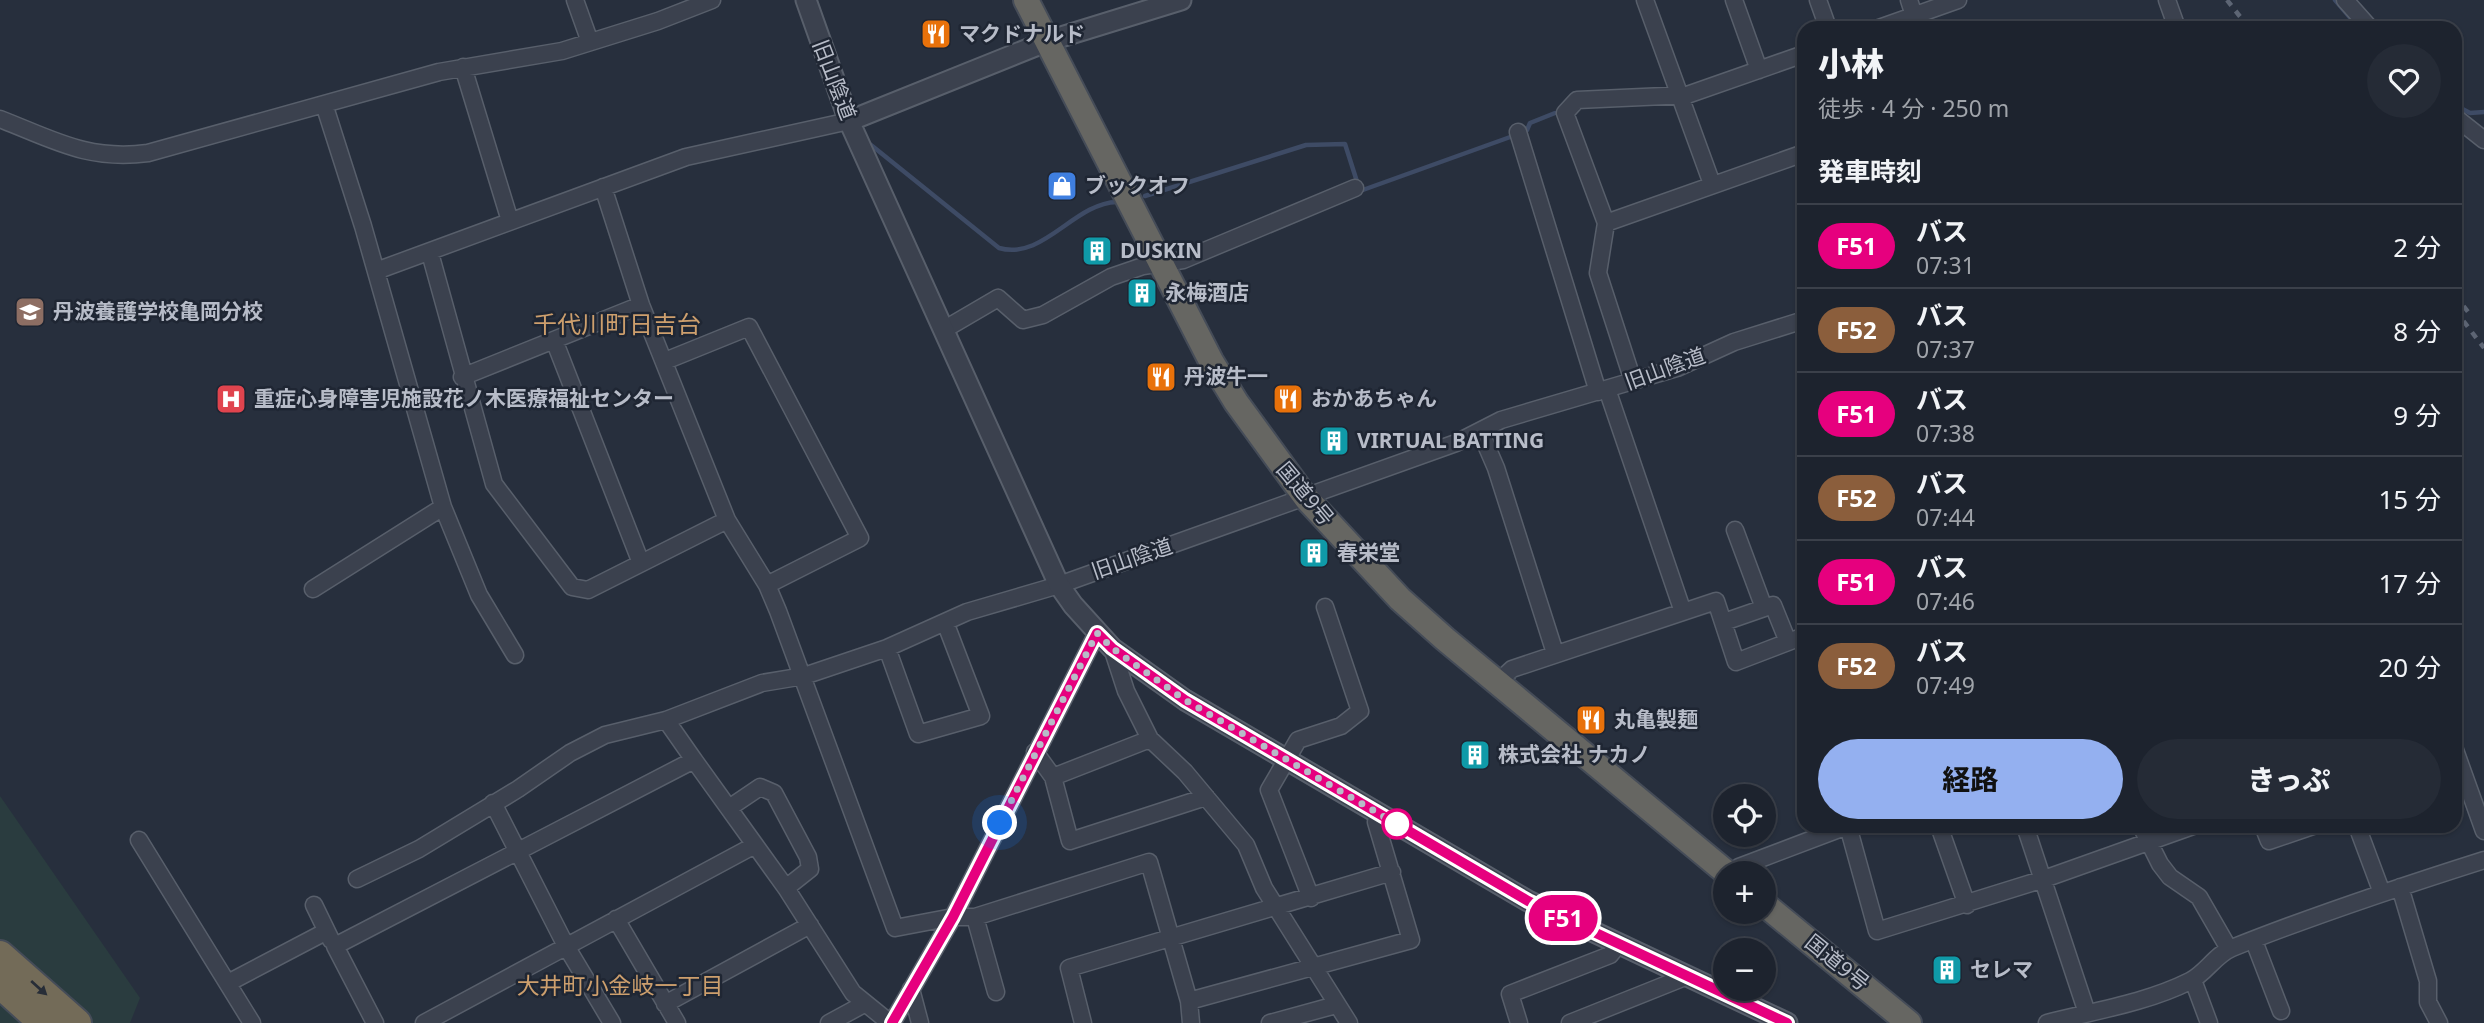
<!DOCTYPE html>
<html lang="ja">
<head>
<meta charset="utf-8">
<style>
	:root { --surface:#1d232e; --page:#252b36; --text:#f1f3f6; --muted:#a0a4aa; --line:#3b404a; --accent:#94b0f0 }
	body { margin:0; font-family:"Noto Sans","Noto Sans JP",sans-serif; background:var(--page); color:var(--text); height:100vh; display:flex; flex-direction:column; font-size:26px; white-space:nowrap }
	* { box-sizing:border-box; margin:0 }
	p { font-size:23px; color:var(--muted) }
	.icon { flex:none; width:38px; height:38px; fill:none; stroke:currentColor; stroke-width:2; stroke-linecap:round; stroke-linejoin:round }
	.map { position:relative; flex:1; overflow:hidden }
	.side { position:absolute; left:1797px; top:21px; width:665px; height:812px; display:flex; flex-direction:column; background:var(--surface); border-radius:21px; box-shadow:0 2px 5px #0004,0 0 0 2px var(--line) }
	.side>* { flex:none }
	.badge { padding:0 14px; border-radius:23px; font-size:24px; line-height:46px }
	.tools { position:absolute; left:1713px; top:784px; display:grid; gap:14px }
	.tools a { display:grid; place-items:center; width:63px; height:63px; border-radius:50%; background:var(--surface); box-shadow:0 2px 5px #0004,0 0 0 2px var(--line); font-size:35px }
	.you { position:absolute; width:35px; height:35px; margin:-18px; border:5px solid #fff; border-radius:50%; background:#1a73e8; box-shadow:0 0 0 10px #1a73e833 }
	.map>.badge { position:absolute; translate:-50% -50%; box-shadow:0 0 0 4px #fff }
	h2 { padding:0 21px; font-size:26px; line-height:63px }
	.round { display:grid; place-items:center; flex:none; width:74px; height:74px; border-radius:37px; background:var(--page) }
	.headline { display:flex; align-items:center; justify-content:space-between; height:119px; padding:0 21px }
	h1 { font-size:33px; font-weight:800; line-height:52px }
	.action { display:flex; gap:14px; margin-top:auto; padding:14px 21px }
	.action a { flex:1; height:80px; border-radius:42px; background:var(--accent); color:#111; font-size:28px; font-weight:800; line-height:80px; text-align:center }
	.action a+a { background:var(--page); color:var(--text) }
	ul { padding:0; list-style:none }
	li { display:flex; align-items:center; gap:21px; height:84px; padding:0 21px; border-top:2px solid var(--line) }
	li div { flex:1 }
	li b { display:block; font-size:26px }
	li em { font-style:normal }
	li .badge { min-width:77px; font-weight:700; text-align:center }
	.map>svg:first-child { display:block }
	.green { fill:#2a3c3f }
	.lines { fill:none; stroke-linecap:round; stroke-linejoin:round }
	.stream { stroke:#3e4b65; stroke-width:4.5 }
	.minor-casing { stroke:#585f6b; stroke-width:19 }
	.tertiary-casing { stroke:#585f6b; stroke-width:23 }
	.trunk-casing { stroke:#454c58; stroke-width:28 }
	.motorway-casing { stroke:#454c58; stroke-width:32 }
	.minor { stroke:#3b414e; stroke-width:16 }
	.tertiary { stroke:#3b414e; stroke-width:19 }
	.trunk { stroke:#666662; stroke-width:24 }
	.motorway { stroke:#736b58; stroke-width:28 }
	.rail { stroke:#5d6574; stroke-width:4.5; stroke-dasharray:7 7; stroke-linecap:butt }
	.oneway { fill:#272d37 }
	.line-casing { stroke:#fff; stroke-width:16 }
	.line { stroke:#e6007e; stroke-width:10 }
	.walk { stroke:#b7bcc8; stroke-width:7; stroke-dasharray:0 12.6 }
	.stop-dot { fill:#fff; stroke:#e6007e; stroke-width:3.5 }
	.labels { text-anchor:middle; stroke-width:5; stroke-linejoin:round; paint-order:stroke }
	.poi-label { font-size:21px; font-weight:bold; fill:#b7bcc8; stroke:#1f2633; text-anchor:start }
	.street-label { font-size:21px; fill:#b7bcc8; stroke:#1f2633 }
	.neighbourhood-label { font-size:23px; fill:#cd9f6d; stroke:#1f2633 }
	.quarter-label { font-size:24px; fill:#cd9f6d; stroke:#1f2633 }
</style>
</head>
<body>
<div class="map">
<svg width="2484" height="1023" viewBox="0 0 2484 1023">
	<rect width="100%" height="100%" fill="#272f3d"/>
	<path class="green" d="M 0,796 L 140,998 L 130,1023 L 0,1023 Z"/>
	<g class="lines">
		<path class="stream" d="M 2335,0 L 2359,28
			M 2455,105 L 2470,113 L 2484,112
			M 1527,130 L 1530,123 L 1555,113
			M 871,145 L 999,248 C 1043,261 1074,203 1117,202
			M 1145,196 L 1306,145 L 1345,144 L 1360,191 L 1513,136"/>
		<g class="minor-casing">
			<path id="minor" d="M 575,0 L 590,42
				M 1645,0 L 1712,184
				M 1734,0 L 1759,70
				M 1818,0 L 1828,28
				M 1909,0 L 1918,28
				M 2167,0 L 2177,28
				M 2345,0 L 2370,28
				M 1879,28 L 1958,0
				M 463,67 L 510,221
				M 324,104 L 363,226 L 443,507 L 479,595 L 515,655
				M 2455,117 L 2484,140
				M 0,119 C 54,140 88,161 148,153 L 439,72 L 562,51 L 658,21 L 712,0
				M 1518,132 L 1598,392
				M 603,187 L 641,305 L 727,520 L 767,585 L 778,611 L 895,928 L 953,917 L 975,917 L 1149,862 L 1189,1001 L 1191,1023
				M 1606,223 L 1804,153
				M 430,253 L 494,484 L 572,587 L 588,590 L 727,520
				M 376,271 L 686,157 L 849,121
				M 945,329 L 998,298 L 1023,320 L 1043,315 L 1111,277 L 1143,266 L 1183,260 L 1355,188
				M 554,340 L 641,563
				M 665,361 L 749,327 L 860,538 L 767,585
				M 462,377 L 641,305
				M 1633,381 L 1598,273 L 1606,223 L 1565,113 L 1577,100 L 1687,95 L 1804,54
				M 1480,431 L 1496,468 L 1555,653
				M 1735,530 L 1764,608
				M 313,589 L 443,507
				M 1683,612 L 1716,601 L 1736,662 L 1804,636
				M 1724,622 L 1773,605 L 1788,642
				M 887,648 L 918,734 L 981,716 L 945,622
				M 1112,648 L 1126,691 L 1150,739
				M 1497,683 L 1512,669 L 1683,612 L 1607,389
				M 666,720 L 694,760
				M 2455,750 L 2484,831
				M 1035,752 L 1053,777 L 1150,739 L 1185,772 L 1246,845 L 1264,888 L 1349,1023
				M 1053,777 L 1070,841 L 1206,797
				M 493,803 L 566,946 L 612,1023
				M 729,808 L 760,787 L 774,793 L 808,857 L 810,869 L 786,888
				M 1848,826 L 1877,931 L 2044,879 L 2193,826
				M 1939,826 L 1967,905
				M 2025,826 L 2087,1013
				M 2141,826 L 2160,864 L 2170,877 L 2199,897 L 2229,949
				M 2263,826 L 2269,841 L 2313,826
				M 2357,826 L 2382,893
				M 139,840 L 252,1023
				M 1732,873 L 1739,867 L 1847,826
				M 357,879 L 419,849 L 518,789 L 570,753 L 605,735 L 666,720 L 762,683 L 804,676 L 887,648 L 967,612 L 1059,585 L 1456,443 L 1501,420 L 1677,368 L 1734,342 L 1804,320
				M 2400,887 L 2428,981 L 2428,1002 L 2439,1023
				M 1311,898 L 1269,790 L 1298,740 L 1341,726 L 1360,711 L 1325,607
				M 314,905 L 331,940
				M 975,917 L 996,992
				M 616,919 L 677,1023
				M 2254,941 L 2281,1011
				M 2193,980 L 2209,1023
				M 228,983 L 325,932
				M 911,989 L 920,1023
				M 1189,1001 L 1411,940 L 1376,822 L 1379,813
				M 665,1004 L 810,925
				M 375,1023 L 335,946 L 694,760 L 786,888 L 853,993 L 890,1023
				M 424,1023 L 755,845
				M 829,1023 L 864,1004
				M 892,1023 L 953,917 L 1097,633
				M 1083,1023 L 1069,968 L 1392,872
				M 1270,1023 L 1336,1005
				M 1519,1023 L 1510,994 L 1610,955 L 1618,945
				M 1570,1023 L 1685,977
				M 2047,1023 C 2094,1011 2146,1003 2190,981 C 2206,973 2215,955 2232,948 C 2314,915 2399,887 2484,860"/>
		</g>
		<g class="tertiary-casing">
			<path id="tertiary" d="M 806,0 L 849,121 L 1059,585 L 1073,605 L 1112,648 L 1185,700 L 1528,901 L 1787,1023
				M 849,121 L 1048,41 L 1181,0"/>
		</g>
		<g class="trunk-casing">
			<path id="trunk" d="M 1026,0 L 1211,361 L 1236,402 L 1306,498 L 1400,599 L 1445,639 L 1727,873
				M 1764,904 L 1909,1023"/>
		</g>
		<g class="motorway-casing">
			<path id="motorway" d="M 0,955 L 77,1023
				M 0,984 L 43,1023"/>
		</g>
		<use href="#minor" class="minor"/>
		<use href="#tertiary" class="tertiary"/>
		<use href="#trunk" class="trunk"/>
		<use href="#motorway" class="motorway"/>
		<path class="rail" d="M 2227,0 L 2249,28
			M 2455,295 L 2472,317
			M 2455,310 L 2484,348"/>
	</g>
	<defs><path id="oneway-solid" d="M-6-.8H1V-3.2L6.5 0L1 3.2V.8H-6Z" transform="scale(1.75)"/></defs>
	<use class="oneway" href="#oneway-solid" transform="translate(39 988) rotate(42)"/>
	<g class="lines">
		<g class="line-casing">
			<path id="line" d="M 892,1023 L 953,917 L 1097,633 L 1112,648 L 1185,700 L 1528,901 L 1787,1023"/>
		</g>
		<use href="#line" class="line"/>
		<path class="walk" d="M 1000,823 L 1097,633 L 1112,648 L 1185,700 L 1400,826 L 1397,824"/>
	</g>
	<defs>
		<g id="restaurant-square" transform="scale(1.575)"><rect x="-9" y="-9" width="18" height="18" rx="4" fill="#e8710a" stroke="#1f2633"/><path d="M-5-6h1v4h1v-4h1v4h1v-4h1v5L-1.5 .5V6h-2V.5L-5-1ZM5-6V6H3V1.5H1.5Q1.5-4 5-6Z" fill="#fff"/></g>
		<g id="shop-square" transform="scale(1.575)"><rect x="-9" y="-9" width="18" height="18" rx="4" fill="#3f7fe0" stroke="#1f2633"/><path d="M-5-2.5h2.3a2.7 3.5 0 0 1 5.4 0H5L5.5 6h-11ZM-1.5-2.5h3a1.5 2.3 0 0 0-3 0Z" fill="#fff"/></g>
		<g id="building-square" transform="scale(1.575)"><rect x="-9" y="-9" width="18" height="18" rx="4" fill="#0f9aa8" stroke="#1f2633"/><path d="M-4-6H4V6H1V3H-1V6H-4ZM-2.5-4.3h1.7v1.8h-1.7ZM.8-4.3h1.7v1.8H.8ZM-2.5-1h1.7V.8h-1.7ZM.8-1h1.7V.8H.8Z" fill="#fff"/></g>
		<g id="school-square" transform="scale(1.575)"><rect x="-9" y="-9" width="18" height="18" rx="4" fill="#8d6e63" stroke="#1f2633"/><path d="M0-5L7-2L0 1L-7-2ZM-4 1L0 2.5L4 1V4Q0 6-4 4Z" fill="#fff"/></g>
		<g id="hospital-square" transform="scale(1.575)"><rect x="-9" y="-9" width="18" height="18" rx="4" fill="#e0444e" stroke="#1f2633"/><path d="M-5-5h3v3.5h4V-5h3V5h-3V1.5h-4V5h-3Z" fill="#fff"/></g>
	</defs>
	<g fill-rule="evenodd">
		<use href="#restaurant-square" x="936" y="34"/>
		<use href="#shop-square" x="1062" y="186"/>
		<use href="#building-square" x="1097" y="251"/>
		<use href="#building-square" x="1142" y="293"/>
		<use href="#school-square" x="30" y="312"/>
		<use href="#restaurant-square" x="1161" y="377"/>
		<use href="#hospital-square" x="231" y="399"/>
		<use href="#restaurant-square" x="1288" y="399"/>
		<use href="#building-square" x="1334" y="441"/>
		<use href="#building-square" x="1314" y="553"/>
		<use href="#restaurant-square" x="1591" y="720"/>
		<use href="#building-square" x="1475" y="755"/>
		<use href="#building-square" x="1947" y="970"/>
	</g>
	<circle class="stop-dot" cx="1397" cy="824" r="14"/>
	<g class="labels">
		<g class="poi-label">
			<text x="959" y="41">マクドナルド</text>
			<text x="1085" y="193">ブックオフ</text>
			<text x="1120" y="258">DUSKIN</text>
			<text x="1165" y="300">永梅酒店</text>
			<text x="53" y="319">丹波養護学校亀岡分校</text>
			<text x="1184" y="384">丹波牛一</text>
			<text x="254" y="406">重症心身障害児施設花ノ木医療福祉センター</text>
			<text x="1311" y="406">おかあちゃん</text>
			<text x="1357" y="448">VIRTUAL BATTING</text>
			<text x="1337" y="560">春栄堂</text>
			<text x="1614" y="727">丸亀製麺</text>
			<text x="1498" y="762">株式会社 ナカノ</text>
			<text x="1970" y="977">セレマ</text>
		</g>
		<g class="street-label">
			<text transform="translate(834 80) rotate(69)" y="7">旧山陰道</text>
			<text transform="translate(1665 369) rotate(-20)" y="7">旧山陰道</text>
			<text transform="translate(1305 494) rotate(50)" y="7">国道9号</text>
			<text transform="translate(1132 559) rotate(-19)" y="7">旧山陰道</text>
			<text transform="translate(1837 963) rotate(39)" y="7">国道9号</text>
		</g>
		<g class="neighbourhood-label">
			<text x="620" y="994">大井町小金岐一丁目</text>
		</g>
		<g class="quarter-label">
			<text x="617" y="333">千代川町日吉台</text>
		</g>
	</g>
</svg>
<div class="tools">
<a><svg class="icon" aria-label="locate" viewBox="0 0 24 24"><circle cx="12" cy="12" r="6"/><path d="M12 2v4M12 18v4M2 12h4M18 12h4"/></svg></a>
<a>+</a>
<a>−</a>
</div>
<div class="you" style="left:1000px;top:823px"></div>
<b class="badge" style="left:1563px;top:918px;background:#e6007e;color:#fff">F51</b>
<section class="side">
<div class="headline"><div><h1>小林</h1><p>徒歩 · 4 分 · 250 m</p></div><a class="round"><svg class="icon" aria-label="heart" viewBox="0 0 24 24"><path d="M12 20l-8-8c-3-5 5-10 8-4 3-6 11-1 8 4z"/></svg></a></div>
<h2>発車時刻</h2>
<ul>
<li><span class="badge" style="background:#e6007e;color:#fff">F51</span><div><b>バス</b><p>07:31</p></div><em>2 分</em></li>
<li><span class="badge" style="background:#8b5e3c;color:#fff">F52</span><div><b>バス</b><p>07:37</p></div><em>8 分</em></li>
<li><span class="badge" style="background:#e6007e;color:#fff">F51</span><div><b>バス</b><p>07:38</p></div><em>9 分</em></li>
<li><span class="badge" style="background:#8b5e3c;color:#fff">F52</span><div><b>バス</b><p>07:44</p></div><em>15 分</em></li>
<li><span class="badge" style="background:#e6007e;color:#fff">F51</span><div><b>バス</b><p>07:46</p></div><em>17 分</em></li>
<li><span class="badge" style="background:#8b5e3c;color:#fff">F52</span><div><b>バス</b><p>07:49</p></div><em>20 分</em></li>
</ul>
<div class="action"><a>経路</a><a>きっぷ</a></div>
</section>
</div>
</body>
</html>
